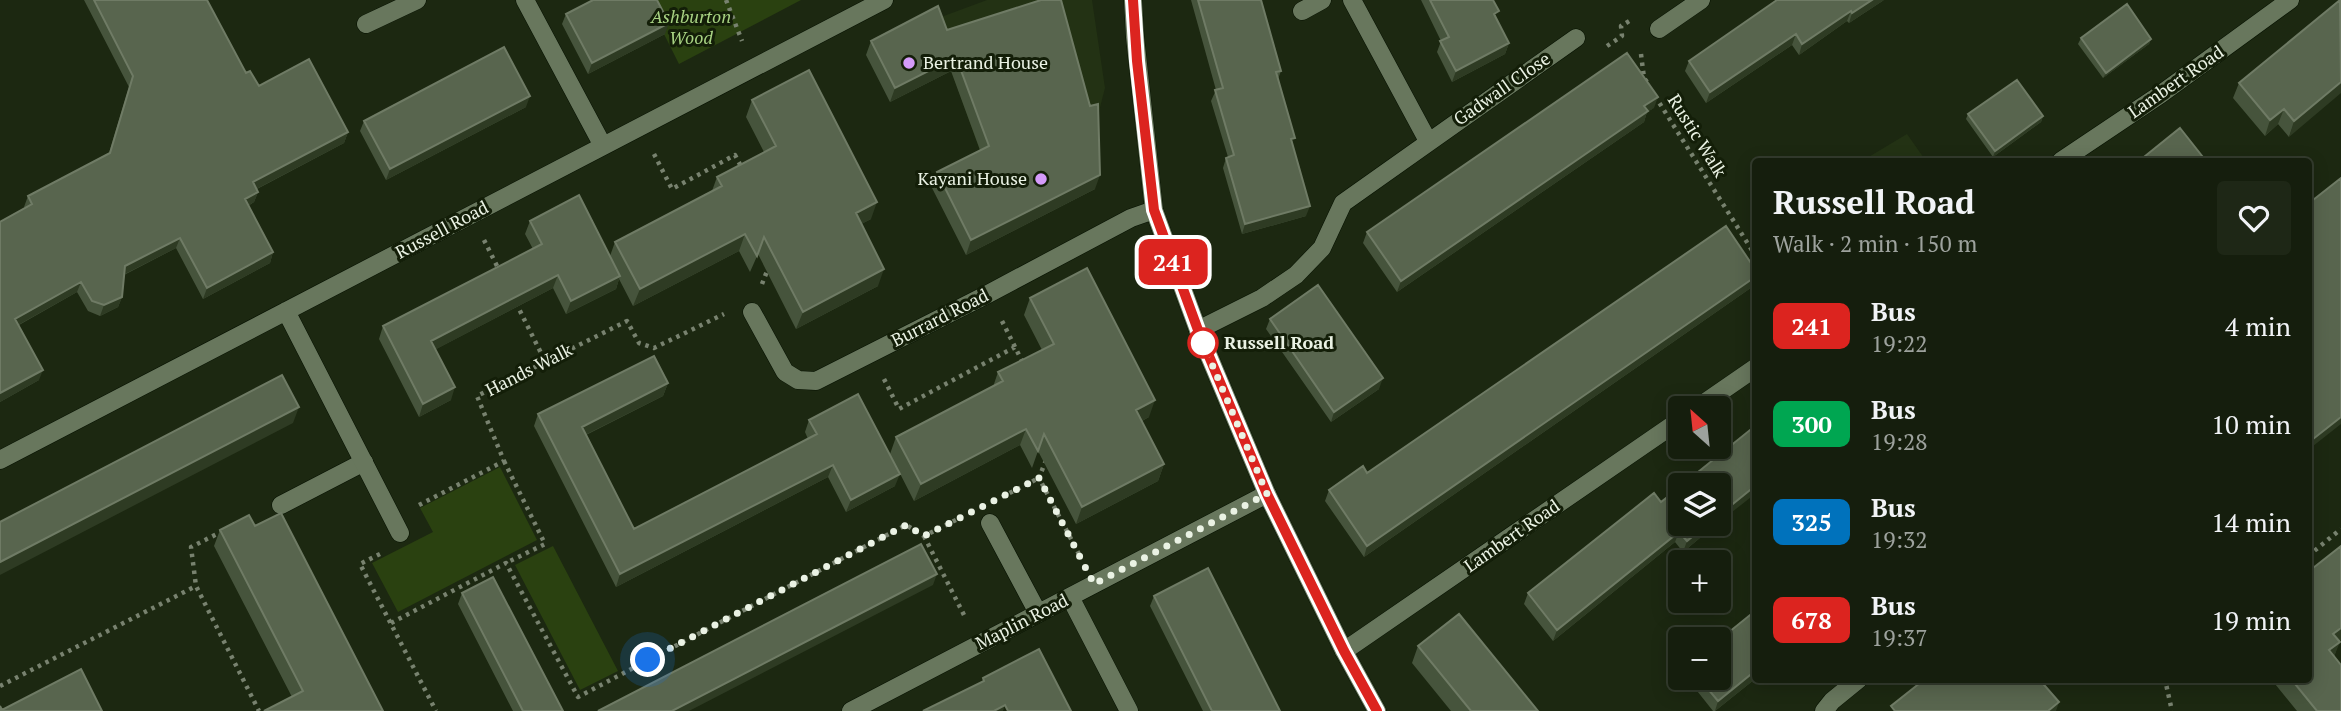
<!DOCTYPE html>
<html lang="en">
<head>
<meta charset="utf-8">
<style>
	:root { --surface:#151e0d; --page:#1e2716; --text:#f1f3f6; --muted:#9da29d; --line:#343c2e }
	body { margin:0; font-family:"PT Serif",serif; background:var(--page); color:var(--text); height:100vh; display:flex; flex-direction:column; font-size:26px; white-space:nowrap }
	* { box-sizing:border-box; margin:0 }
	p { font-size:23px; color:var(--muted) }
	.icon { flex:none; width:38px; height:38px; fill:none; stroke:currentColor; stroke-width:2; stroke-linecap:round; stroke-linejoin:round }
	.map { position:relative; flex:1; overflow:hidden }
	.drawer { position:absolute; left:1752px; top:158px; width:560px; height:525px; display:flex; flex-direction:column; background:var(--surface); border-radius:7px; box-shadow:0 4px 18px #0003,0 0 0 2px var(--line) }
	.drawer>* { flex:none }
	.badge { padding:0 14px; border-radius:10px; font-size:24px; line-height:46px }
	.needle { width:46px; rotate:333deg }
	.tools { position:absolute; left:1668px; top:396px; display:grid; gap:14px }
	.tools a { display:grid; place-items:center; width:63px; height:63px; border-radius:7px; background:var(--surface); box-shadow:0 4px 18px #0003,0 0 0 2px var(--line); font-size:35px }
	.you { position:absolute; width:35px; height:35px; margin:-18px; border:5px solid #fff; border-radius:50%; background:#1a73e8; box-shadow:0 0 0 10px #1a73e833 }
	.map>.badge { position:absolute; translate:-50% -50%; box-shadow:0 0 0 4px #fff }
	.round { display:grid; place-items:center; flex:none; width:74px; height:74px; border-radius:7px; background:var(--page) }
	.summary { display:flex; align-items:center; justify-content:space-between; height:119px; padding:0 21px }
	h1 { font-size:33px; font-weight:700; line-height:52px }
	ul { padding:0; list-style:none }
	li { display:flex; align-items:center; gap:21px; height:98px; padding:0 21px }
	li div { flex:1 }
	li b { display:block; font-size:26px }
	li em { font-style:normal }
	li .badge { min-width:77px; font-weight:700; text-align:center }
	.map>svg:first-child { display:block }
	.built { fill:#233214 }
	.green { fill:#2a4110 }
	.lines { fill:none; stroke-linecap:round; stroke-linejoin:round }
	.service-casing { stroke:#061100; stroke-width:19 }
	.minor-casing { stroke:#061100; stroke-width:19 }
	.tertiary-casing { stroke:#061100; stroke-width:19 }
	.path { stroke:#78826f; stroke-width:4.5; stroke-dasharray:3.5 5; stroke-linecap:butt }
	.service { stroke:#68775d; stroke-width:18 }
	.minor { stroke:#68775d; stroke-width:18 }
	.tertiary { stroke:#68775d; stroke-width:18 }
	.wall { fill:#46543c }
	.shaded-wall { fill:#2e3b23 }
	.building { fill:#58654e; stroke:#6f7b65; stroke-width:2 }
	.line-casing { stroke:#fff; stroke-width:16 }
	.line { stroke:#dc241f; stroke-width:10 }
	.walk { stroke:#eaf2e4; stroke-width:7; stroke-dasharray:0 12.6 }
	.poi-dot { fill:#d59bfa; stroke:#131e08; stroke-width:2.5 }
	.stop-dot { fill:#fff; stroke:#dc241f; stroke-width:3.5 }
	.labels { text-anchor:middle; stroke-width:6; stroke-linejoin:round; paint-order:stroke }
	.park-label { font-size:18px; font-style:italic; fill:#a8d383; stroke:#131e08 }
	.poi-label { font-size:18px; fill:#eaf2e4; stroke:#131e08; text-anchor:start }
	.street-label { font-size:18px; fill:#eaf2e4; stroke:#131e08 }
	.stop-label { font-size:18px; font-weight:bold; fill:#eaf2e4; stroke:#131e08; text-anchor:start }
</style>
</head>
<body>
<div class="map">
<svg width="2341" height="711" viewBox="0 0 2341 711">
	<rect width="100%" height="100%" fill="#1c2811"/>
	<path class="built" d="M 987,0 L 1092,0 L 1105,88 L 1098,115 L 980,151 L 933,20 Z
		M 1907,134 L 1926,161 L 1862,161 Z"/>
	<path class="green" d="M 647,0 L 801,0 L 679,64 Z
		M 500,467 L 537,540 L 398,612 L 372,563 L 433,532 L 420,508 Z
		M 553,546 L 618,671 L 580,690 L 515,565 Z"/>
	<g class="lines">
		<g class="service-casing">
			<path id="service" d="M 1302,11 L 1322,0
				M 281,505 L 364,462
				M 990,523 L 1038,613"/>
		</g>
		<g class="minor-casing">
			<path id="minor" d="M 525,0 L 603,146
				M 1352,0 L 1428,141
				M 366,24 L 417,0
				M 1659,29 L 1701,0
				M 2061,161 L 2161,94 L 2290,0
				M 286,311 L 400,533
				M 752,312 L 785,372 L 798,380 L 816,381 L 988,294 L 1131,218 L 1154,210
				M 1198,330 L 1262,298 L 1296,275 L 1322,248 L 1343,203 L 1576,38
				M 1697,408 L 1755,368
				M 0,460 L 884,0
				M 1070,597 L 1129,711
				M 1344,651 L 1680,420
				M 851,711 L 1267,494
				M 1824,711 L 1832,701 L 1859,679"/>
		</g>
		<g class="tertiary-casing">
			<path id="tertiary" d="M 1133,0 L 1135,37 L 1154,210 L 1198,330 L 1267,494 L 1344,651 L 1377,711"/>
		</g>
		<path class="path" d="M 726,0 L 742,41
			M 1607,46 L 1622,36 L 1621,26 L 1631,20
			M 1641,54 L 1644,78 L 1647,82
			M 1655,96 L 1755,255
			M 654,154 L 672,189 L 735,155 L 743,170
			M 484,240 L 499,270
			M 762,284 L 769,266
			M 516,303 L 545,361
			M 1002,321 L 1023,363
			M 884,379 L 899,409 L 1015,347
			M 1046,460 L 1039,478 L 1081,558
			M 504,461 L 545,544 L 506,563
			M 1002,497 L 1039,478
			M 419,505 L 504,461 L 477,396 L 627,321 L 639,343 L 654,348 L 724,314
			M 223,531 L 191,547 L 196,586 L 259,711
			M 924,536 L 965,617
			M 380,554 L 360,564 L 436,711
			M 2308,556 L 2341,529
			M 391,623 L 506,563 L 578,697 L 906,525 L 924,536 L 960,518
			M 2170,679 L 2166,684 L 2172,711
			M 0,686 L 196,586"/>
		<use href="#service" class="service"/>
		<use href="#minor" class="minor"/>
		<use href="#tertiary" class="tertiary"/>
	</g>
	<path class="wall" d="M 84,0 L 207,0 L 246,73 L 259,86 L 348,132 L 344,143 L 257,189 L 258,192 L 254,202 L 248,206 L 273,252 L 270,263 L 203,299 L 176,248 L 124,275 L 122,297 L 118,307 L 100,316 L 88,311 L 77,292 L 19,325 L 39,380 L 0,402 L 0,222 L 25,208 L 24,207 L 28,196 L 109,153 L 129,87 Z
		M 1191,0 L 1261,0 L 1281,71 L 1278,79 L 1293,145 L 1306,216 L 1242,234 L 1223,168 L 1226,158 L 1228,157 L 1211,101 L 1216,90 Z
		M 1421,0 L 1493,0 L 1496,18 L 1509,43 L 1505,54 L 1452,82 L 1437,52 L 1441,41 Z
		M 1884,0 L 1849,23 L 1847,21 L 1799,55 L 1792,45 L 1706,103 L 1685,71 L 1689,61 Z
		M 2340,0 L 2289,137 L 2278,124 L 2265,136 L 2233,98 L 2239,83 Z
		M 566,14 L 665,34 L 588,74 L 562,24 Z
		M 947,30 L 1095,189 L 966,255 L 931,186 L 937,172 L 980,150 L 951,71 L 890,102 L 866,55 L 871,41 Z
		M 2081,38 L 2151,39 L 2149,44 L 2103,78 L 2078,44 Z
		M 752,100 L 871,219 L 861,224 L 878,286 L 796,329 L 758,254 L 750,272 L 739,251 L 633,306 L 619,279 L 616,289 L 566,314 L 553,288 L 436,349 L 451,400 L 419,417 L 379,339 L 383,326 L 533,249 L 525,234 L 530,221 L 610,256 L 615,242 L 712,191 L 717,177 L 764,152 L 746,117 Z
		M 526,107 L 386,180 L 360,131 L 364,121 Z
		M 1654,108 L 1647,112 L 1644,122 L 1397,292 L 1363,243 L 1367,232 Z
		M 1968,114 L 2043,116 L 2041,122 L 1993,157 L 1966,119 Z
		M 1755,285 L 1364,557 L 1325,501 L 1329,490 L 1367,473 Z
		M 1030,298 L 1149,417 L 1142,421 L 1164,464 L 1158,481 L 1076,524 L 1038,451 L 1032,468 L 1020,445 L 914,501 L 890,454 L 896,437 L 993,387 L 998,372 L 1042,350 L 1024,315 Z
		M 1270,319 L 1379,389 L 1331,422 L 1266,329 Z
		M 668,383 L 663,396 L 586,435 L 634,529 L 808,439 L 805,432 L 809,420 L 895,486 L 846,512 L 828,477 L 616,587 L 534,426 L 538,414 Z
		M 1680,523 L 1718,523 L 1683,552 L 1675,542 L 1553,641 L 1524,604 L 1528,593 Z
		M 255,526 L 383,711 L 292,697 L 214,546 L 220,530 Z
		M 462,593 L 563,711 L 513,711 L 458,604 Z
		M 1154,596 L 1280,711 L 1203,711 L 1150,606 Z
		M 1755,611 L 1755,679 L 1715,711 L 1713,711 L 1686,677 L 1718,677 Z
		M 2339,641 L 2334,657 L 2341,711 L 2297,711 L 2271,679 L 2308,679 Z
		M 1418,646 L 1538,711 L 1451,711 L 1412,663 Z"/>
	<path class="shaded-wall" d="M 1872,0 L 1884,0 L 1849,23 L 1852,13 Z
		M 1851,11 L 1847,21 L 1799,55 L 1802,44 Z
		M 669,23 L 665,34 L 588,74 L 592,63 Z
		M 1796,34 L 1792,45 L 1706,103 L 1710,92 Z
		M 2151,39 L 2149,44 L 2103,78 L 2106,73 Z
		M 1509,43 L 1505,54 L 1452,82 L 1456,71 Z
		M 956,57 L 951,71 L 890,102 L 895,88 Z
		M 2341,82 L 2341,93 L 2289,137 L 2294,121 Z
		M 530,96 L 526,107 L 386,180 L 390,169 Z
		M 1658,97 L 1654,108 L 1647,112 L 1644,122 L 1397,292 L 1401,281 Z
		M 2284,109 L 2278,124 L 2265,136 L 2270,120 Z
		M 2043,116 L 2041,122 L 1993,157 L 1995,151 Z
		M 348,132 L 344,143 L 249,193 L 253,182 Z
		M 1100,175 L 1095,189 L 966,255 L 971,240 Z
		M 258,192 L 254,202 L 241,210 L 245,199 Z
		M 877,202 L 871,219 L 850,230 L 856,213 Z
		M 1310,206 L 1306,216 L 1242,234 L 1245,224 Z
		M 745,234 L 739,251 L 633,306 L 640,289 Z
		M 180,238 L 176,248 L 121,276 L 125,266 Z
		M 273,252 L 270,263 L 203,299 L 207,288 Z
		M 884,269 L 878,286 L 796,329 L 803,312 Z
		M 558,275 L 553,288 L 427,354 L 431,341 Z
		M 620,276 L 616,289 L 566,314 L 571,301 Z
		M 1755,277 L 1755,285 L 1364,557 L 1367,546 Z
		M 81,282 L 77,292 L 11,329 L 15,319 Z
		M 122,297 L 118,307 L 100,316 L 104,305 Z
		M 43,370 L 39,380 L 0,402 L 0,393 Z
		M 1383,378 L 1379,389 L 1331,422 L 1334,412 Z
		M 668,383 L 663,396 L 577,439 L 582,427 Z
		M 455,387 L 451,400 L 419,417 L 423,404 Z
		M 1155,400 L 1149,417 L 1130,427 L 1136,410 Z
		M 299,407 L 293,423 L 0,575 L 0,562 Z
		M 2341,417 L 2341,424 L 2308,450 L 2308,443 Z
		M 1026,429 L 1020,445 L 914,501 L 921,484 Z
		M 1164,464 L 1158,481 L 1076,524 L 1082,507 Z
		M 833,465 L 828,477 L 616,587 L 620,574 Z
		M 900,474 L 895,486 L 846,512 L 851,500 Z
		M 1755,486 L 1755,494 L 1718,523 L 1718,516 Z
		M 1709,523 L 1718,523 L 1683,552 L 1687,541 Z
		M 1679,532 L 1675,542 L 1553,641 L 1557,630 Z
		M 937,574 L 933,585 L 689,711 L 672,711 Z
		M 2341,628 L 2341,640 L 2327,651 L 2333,634 Z
		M 2340,642 L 2333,659 L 2329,650 Z
		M 1755,671 L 1755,679 L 1715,711 L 1718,701 Z
		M 2059,702 L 2056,711 L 2048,711 Z
		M 1005,705 L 1003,711 L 994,711 Z"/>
	<path class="building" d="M 94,0 L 207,0 L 246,73 L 250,71 L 259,86 L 309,59 L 348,132 L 253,182 L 258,192 L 245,199 L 273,252 L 207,288 L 180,238 L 125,266 L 122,297 L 104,305 L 92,301 L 81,282 L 15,319 L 43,370 L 0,393 L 0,222 L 32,204 L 28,196 L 110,153 L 133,76 Z
		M 593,0 L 657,0 L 669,23 L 592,63 L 566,14 Z
		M 1041,0 L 1061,0 L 1090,106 L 1098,104 L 1100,175 L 971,240 L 937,172 L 989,146 L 956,57 L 895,88 L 871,41 L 938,6 L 947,30 Z
		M 1198,0 L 1261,0 L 1281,71 L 1276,72 L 1295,138 L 1291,139 L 1310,206 L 1245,224 L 1226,158 L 1234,155 L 1215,90 L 1223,88 Z
		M 1430,0 L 1493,0 L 1499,11 L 1494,14 L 1509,43 L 1456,71 L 1440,41 L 1449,37 Z
		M 1777,0 L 1872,0 L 1852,13 L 1851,11 L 1802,44 L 1796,34 L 1710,92 L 1689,61 Z
		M 2340,0 L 2341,82 L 2294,121 L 2284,109 L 2270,120 L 2239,83 Z
		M 2127,4 L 2151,39 L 2106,73 L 2081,38 Z
		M 504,47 L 530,96 L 390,169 L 364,121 Z
		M 1627,53 L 1658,97 L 1644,106 L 1648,111 L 1401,281 L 1367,232 Z
		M 809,70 L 877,202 L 856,213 L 884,269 L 803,312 L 764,237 L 757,256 L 745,234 L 640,289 L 615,242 L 722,186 L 717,177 L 776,146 L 752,100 Z
		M 2017,80 L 2043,116 L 1995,151 L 1968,114 Z
		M 2180,128 L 2206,161 L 2139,161 Z
		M 2341,178 L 2341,417 L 2308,443 L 2308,204 Z
		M 579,195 L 620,276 L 571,301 L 558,275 L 431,341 L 455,387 L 423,404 L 383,326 L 542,244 L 530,221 Z
		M 1726,226 L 1755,269 L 1755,277 L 1367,546 L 1329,490 L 1363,466 L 1367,473 Z
		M 1087,268 L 1155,400 L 1136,410 L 1164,464 L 1082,507 L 1044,434 L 1038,451 L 1026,429 L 921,484 L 896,437 L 1003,381 L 998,372 L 1054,344 L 1030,298 Z
		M 1318,285 L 1383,378 L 1334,412 L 1270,319 Z
		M 654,356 L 668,383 L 582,427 L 634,529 L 817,434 L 809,420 L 858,394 L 900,474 L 851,500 L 833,465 L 620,574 L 538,414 Z
		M 282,375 L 299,407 L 0,562 L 0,522 Z
		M 1755,426 L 1755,486 L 1718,516 L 1718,485 L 1682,485 Z
		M 1680,487 L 1680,523 L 1709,523 L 1687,541 L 1679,532 L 1557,630 L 1528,593 L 1654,493 L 1661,502 Z
		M 281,513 L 383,711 L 264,711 L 303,691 L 220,530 L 249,515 L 255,526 Z
		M 921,544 L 937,574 L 672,711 L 598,711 Z
		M 2341,546 L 2341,628 L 2333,634 L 2340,642 L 2329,650 L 2341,665 L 2341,711 L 2317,711 L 2291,679 L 2308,679 L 2308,572 Z
		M 1208,568 L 1280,711 L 1212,711 L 1154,596 Z
		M 493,577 L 563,711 L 523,711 L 462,593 Z
		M 1755,611 L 1755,671 L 1718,701 L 1698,677 L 1718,677 L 1718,641 Z
		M 1459,614 L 1538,711 L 1471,711 L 1418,646 Z
		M 1039,649 L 1071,711 L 1008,711 L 1005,705 L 994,711 L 923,711 L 984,681 L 983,678 Z
		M 81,669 L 102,711 L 0,711 L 0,706 L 2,710 Z
		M 1925,679 L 2039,679 L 2059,702 L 2048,711 L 1895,711 L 1891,706 Z"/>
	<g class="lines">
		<g class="line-casing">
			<path id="line" d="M 1133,0 L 1137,61 L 1154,210 L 1198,330 L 1267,494 L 1344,651 L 1377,711"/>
		</g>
		<use href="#line" class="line"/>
		<path class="walk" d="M 648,660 L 906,525 L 924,536 L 1039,478 L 1094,584 L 1267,494 L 1203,343"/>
	</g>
	<g class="poi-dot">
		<circle cx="909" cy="63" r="7"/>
		<circle cx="1041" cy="179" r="7"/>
	</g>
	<circle class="stop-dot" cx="1203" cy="343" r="14"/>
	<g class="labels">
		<g class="park-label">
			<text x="691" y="23">Ashburton<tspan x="691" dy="21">Wood</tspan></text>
		</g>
		<g class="poi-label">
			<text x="923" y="69">Bertrand House</text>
			<text x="1027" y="185" text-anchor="end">Kayani House</text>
		</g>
		<g class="street-label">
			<text transform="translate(2176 82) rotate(-35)" y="6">Lambert Road</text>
			<text transform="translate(1502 89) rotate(-35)" y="6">Gadwall Close</text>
			<text transform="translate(1697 136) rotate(58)" y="6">Rustic Walk</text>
			<text transform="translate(442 230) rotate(-28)" y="6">Russell Road</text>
			<text transform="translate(940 318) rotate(-27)" y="6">Burrard Road</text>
			<text transform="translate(529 370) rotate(-27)" y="6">Hands Walk</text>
			<text transform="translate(1512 536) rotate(-35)" y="6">Lambert Road</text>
			<text transform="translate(1022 622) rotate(-27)" y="6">Maplin Road</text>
		</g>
		<g class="stop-label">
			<text x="1224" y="349">Russell Road</text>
		</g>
	</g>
</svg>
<div class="tools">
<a><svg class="needle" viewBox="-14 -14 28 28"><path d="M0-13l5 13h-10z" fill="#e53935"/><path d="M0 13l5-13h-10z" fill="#9da29d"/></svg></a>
<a><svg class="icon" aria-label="layers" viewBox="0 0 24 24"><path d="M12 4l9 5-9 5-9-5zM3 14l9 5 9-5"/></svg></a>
<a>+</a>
<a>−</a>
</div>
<div class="you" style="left:648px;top:660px"></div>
<b class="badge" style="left:1173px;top:262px;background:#dc241f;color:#fff">241</b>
<section class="drawer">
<div class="summary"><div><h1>Russell Road</h1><p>Walk · 2 min · 150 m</p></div><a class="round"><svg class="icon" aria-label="heart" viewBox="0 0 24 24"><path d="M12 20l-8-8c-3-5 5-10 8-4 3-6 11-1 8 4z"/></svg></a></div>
<ul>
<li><span class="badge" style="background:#dc241f;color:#fff">241</span><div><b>Bus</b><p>19:22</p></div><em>4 min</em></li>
<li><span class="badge" style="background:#00a651;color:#fff">300</span><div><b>Bus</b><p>19:28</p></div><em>10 min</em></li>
<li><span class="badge" style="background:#0072bc;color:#fff">325</span><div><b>Bus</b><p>19:32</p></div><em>14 min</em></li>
<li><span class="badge" style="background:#dc241f;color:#fff">678</span><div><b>Bus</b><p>19:37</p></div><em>19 min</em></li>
</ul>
</section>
</div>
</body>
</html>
